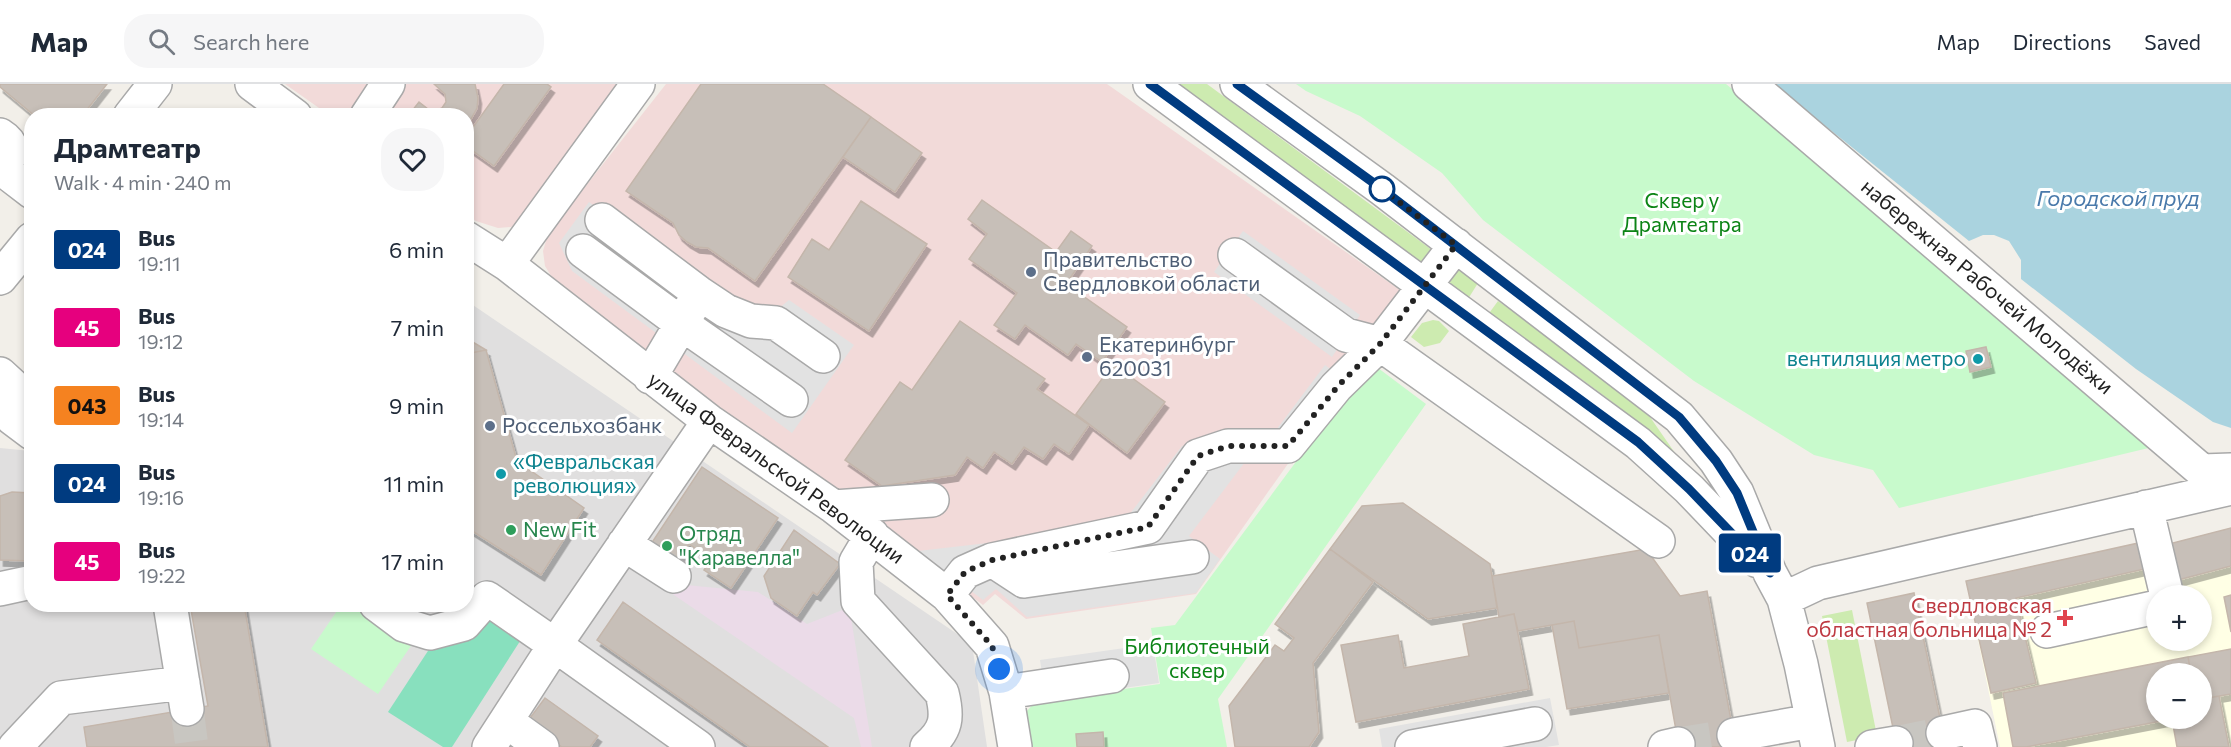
<!DOCTYPE html>
<html lang="en">
<head>
<meta charset="utf-8">
<style>
	:root { --surface:#fff; --page:#f6f6f7; --text:#1f2937; --muted:#747a83; --line:#e0e1e3 }
	body { margin:0; font-family:Commissioner,sans-serif; background:var(--page); color:var(--text); height:100vh; display:flex; flex-direction:column; font-size:22px; white-space:nowrap }
	* { box-sizing:border-box; margin:0 }
	p { font-size:20px; color:var(--muted) }
	.icon { flex:none; width:33px; height:33px; fill:none; stroke:currentColor; stroke-width:2; stroke-linecap:round; stroke-linejoin:round }
	.map { position:relative; flex:1; overflow:hidden }
	.drawer { position:absolute; left:24px; top:24px; width:450px; height:504px; display:flex; flex-direction:column; background:var(--surface); border-radius:24px; box-shadow:0 3px 9px #0003 }
	.drawer>* { flex:none }
	.badge { padding:0 12px; border-radius:4px; font-size:21px; line-height:39px }
	.buttons { position:absolute; left:2146px; top:501px; display:grid; gap:12px }
	.buttons a { display:grid; place-items:center; width:66px; height:66px; border-radius:50%; background:var(--surface); box-shadow:0 3px 9px #0003; font-size:30px }
	.you { position:absolute; width:30px; height:30px; margin:-15px; border:4px solid #fff; border-radius:50%; background:#1a73e8; box-shadow:0 0 0 9px #1a73e833 }
	.map>.badge { position:absolute; translate:-50% -50%; box-shadow:0 0 0 3px #fff }
	.round { display:grid; place-items:center; flex:none; width:63px; height:63px; border-radius:24px; background:var(--page) }
	.overview { display:flex; align-items:center; justify-content:space-between; height:102px; padding:0 30px }
	h1 { font-size:28px; font-weight:700; line-height:45px }
	ul { padding:0; list-style:none }
	li { display:flex; align-items:center; gap:18px; height:78px; padding:0 30px }
	li div { flex:1 }
	li b { display:block; font-size:22px }
	li em { font-style:normal }
	li .badge { min-width:66px; font-weight:700; text-align:center }
	header { display:flex; align-items:center; gap:36px; box-sizing:border-box; height:84px; padding:0 30px; background:var(--surface); border-bottom:2px solid var(--line) }
	header strong { font-size:28px }
	nav { display:flex; gap:33px; margin-inline-start:auto; font-size:21px }
	.search { width:420px; height:54px; background:var(--page); display:flex; align-items:center; gap:15px; box-sizing:border-box; padding:0 21px; border-radius:24px; color:var(--muted); font-size:22px }
	.map>svg:first-child { display:block }
	.residential { fill:#e0dfdf }
	.commercial { fill:#f2dad9 }
	.industrial { fill:#ebdbe8 }
	.education { fill:#ffffe5; fill-rule:evenodd }
	.grass { fill:#cdebb0 }
	.park { fill:#c8facc }
	.pitch { fill:#88e0be }
	.parking { fill:#e2e2e2 }
	.water { fill:#aad3df }
	.building { fill:#c7bfb8; stroke:#c4b6ab; stroke-width:1.5; filter:url(#shadow) }
	.lines { fill:none; stroke-linecap:round; stroke-linejoin:round }
	.minor-tunnel { stroke:#c8c6c1; stroke-width:33; stroke-dasharray:33 16; stroke-linecap:butt }
	.minor-casing { stroke:#a9a9a9; stroke-width:36 }
	.minor { stroke:#fff; stroke-width:33 }
	.line-casing { stroke:#fff; stroke-width:14 }
	.line { stroke:#003b80; stroke-width:9 }
	.walk { stroke:#222; stroke-width:6; stroke-dasharray:0 10.8 }
	.stop-dot { fill:#fff; stroke:#003b80; stroke-width:3 }
	.service-dot { fill:#5c6f8a; stroke:#fff; stroke-width:2 }
	.culture-dot { fill:#0f9aa8; stroke:#fff; stroke-width:2 }
	.leisure-dot { fill:#2e9e5b; stroke:#fff; stroke-width:2 }
	.health-dot { fill:#e0444e; stroke:#fff; stroke-width:2 }
	.labels { text-anchor:middle; stroke-width:6; stroke-linejoin:round; paint-order:stroke }
	.park-label { font-size:21px; fill:#0c8416; stroke:#fff }
	.service-label { font-size:21px; fill:#4e5e75; stroke:#fff; text-anchor:start }
	.street-label { font-size:21px; fill:#222; stroke:#fff }
	.culture-label { font-size:21px; fill:#0d838f; stroke:#fff; text-anchor:end }
	.leisure-label { font-size:21px; fill:#27864d; stroke:#fff; text-anchor:start }
	.health-label { font-size:21px; fill:#be3a42; stroke:#fff; text-anchor:end }
	.water-label { font-size:22px; font-style:italic; fill:#4a7aab; stroke:#fff }
</style>
</head>
<body>
<header>
<strong>Map</strong>
<div class="search"><svg class="icon" aria-label="search" viewBox="0 0 24 24"><circle cx="10" cy="10" r="6"/><path d="M15 15l6 6"/></svg>Search here</div>
<nav><a>Map</a><a>Directions</a><a>Saved</a></nav>
</header>
<div class="map">
<svg width="2231" height="663" viewBox="0 0 2231 663">
	<defs>
		<filter id="shadow"><feDropShadow dx="3.5" dy="6" stdDeviation="0" flood-color="#0004"/></filter>
	</defs>
	<rect width="100%" height="100%" fill="#f2efe9"/>
	<path class="residential" d="M 467,217 L 972,560 L 987,663 L 0,663 L 0,364 L 31,367 L 32,520 L 466,520 Z"/>
	<path class="commercial" d="M 285,0 L 616,0 L 532,132 L 511,143 L 498,144 L 476,137 L 467,131 L 466,32 L 329,31 Z
		M 666,0 L 1107,0 L 1407,211 L 1196,510 L 1026,535 L 995,510 L 983,521 L 556,200 L 545,182 L 543,167 L 548,150 Z"/>
	<path class="industrial" d="M 655,498 L 758,508 L 807,540 L 845,525 L 851,534 L 872,663 L 861,663 L 854,634 Z"/>
	<path class="education" d="M 2231,444 L 2231,663 L 2000,663 L 1966,497 L 2143,458 L 2169,460 ZM 2157,512 L 2202,512 L 2202,556 L 2157,556 ZM 2157,590 L 2202,590 L 2202,634 L 2157,634 Z"/>
	<path class="grass" d="M 1174,0 L 1207,0 L 1432,166 L 1423,180 Z
		M 1459,185 L 1478,199 L 1468,215 L 1448,201 Z
		M 1498,217 L 1611,297 L 1650,333 L 1675,369 C 1616,317 1553,274 1487,232 Z
		M 1433,236 L 1439,237 L 1449,247 L 1440,259 L 1424,263 L 1411,253 L 1422,239 Z
		M 1852,526 L 1877,652 L 1847,658 L 1822,532 Z"/>
	<path class="park" d="M 1296,0 L 1726,0 L 2161,361 L 1899,424 L 1873,386 L 1814,371 L 1694,297 L 1483,136 L 1442,89 L 1360,32 L 1306,7 Z
		M 1370,278 L 1426,320 L 1218,615 L 1227,663 L 1032,663 L 1026,628 L 1036,617 L 1160,600 L 1151,544 L 1175,541 Z
		M 341,521 L 411,521 L 430,534 L 378,610 L 311,565 Z"/>
	<path class="pitch" d="M 466,520 L 522,554 L 452,663 L 443,663 L 388,628 L 458,521 Z"/>
	<path class="parking" d="M 589,118 L 739,228 L 778,225 L 789,216 L 854,261 L 792,349 L 572,187 L 559,159 Z
		M 1243,147 L 1360,231 L 1332,273 L 1214,188 Z
		M 1325,281 L 1350,300 L 1245,378 L 1189,452 L 1220,475 L 1196,509 L 1027,533 L 996,505 L 983,516 L 918,467 L 1119,444 L 1182,362 L 1273,350 Z
		M 1153,560 L 1159,599 L 1046,615 L 1040,576 Z
		M 1550,614 L 1559,661 L 1546,663 L 1382,663 L 1379,645 Z"/>
	<path class="water" d="M 1773,0 L 2231,0 L 2231,344 L 2213,338 L 2136,285 L 2021,195 L 2021,176 L 2009,157 L 1994,151 L 1983,151 L 1969,157 Z"/>
	<path class="building" d="M 0,0 L 107,0 L 82,32 L 35,32 L 0,3 Z
		M 434,0 L 475,0 L 478,14 L 477,24 L 466,44 L 466,32 L 408,32 L 419,18 L 428,25 L 435,27 L 442,24 L 446,18 L 445,10 Z
		M 504,0 L 547,0 L 551,3 L 494,82 L 466,62 L 466,53 Z
		M 701,0 L 823,0 L 871,33 L 755,197 L 708,164 L 696,163 L 687,158 L 679,151 L 673,139 L 626,107 Z
		M 871,33 L 922,69 L 895,108 L 843,73 Z
		M 982,116 L 1056,168 L 1071,147 L 1092,162 L 1066,200 L 1127,243 L 1102,278 L 1076,260 L 1068,271 L 1025,241 L 1015,255 L 994,241 L 1017,209 L 969,175 L 987,150 L 968,135 Z
		M 861,117 L 927,160 L 869,247 L 788,193 L 812,155 L 829,166 Z
		M 960,237 L 1045,295 L 1037,305 L 1089,341 L 1069,370 L 1054,360 L 1043,375 L 1024,363 L 1012,380 L 994,368 L 983,384 L 967,373 L 955,391 L 882,402 L 845,376 L 900,298 L 912,306 Z
		M 466,254 L 486,266 L 466,270 Z
		M 1986,263 L 1991,283 L 1970,288 L 1966,267 Z
		M 486,266 L 517,377 L 584,424 L 541,491 L 466,443 L 466,270 Z
		M 1113,280 L 1165,318 L 1127,369 L 1076,330 Z
		M 702,383 L 778,434 L 731,504 L 704,486 L 711,475 L 689,460 L 675,480 L 649,463 Z
		M 12,408 L 32,409 L 32,477 L 0,476 L 0,412 Z
		M 1403,419 L 1490,480 L 1497,524 L 1428,535 L 1330,465 L 1362,422 Z
		M 2231,444 L 2231,482 L 2178,496 L 2169,460 Z
		M 794,446 L 840,480 L 817,511 L 813,508 L 797,532 L 771,514 L 764,492 Z
		M 2143,458 L 2149,484 L 2016,514 L 2036,599 L 1991,609 L 1966,497 Z
		M 1330,465 L 1373,498 L 1313,579 L 1319,648 L 1309,663 L 1235,663 L 1229,622 L 1275,561 L 1284,567 L 1294,554 L 1275,540 Z
		M 1646,465 L 1680,512 L 1707,507 L 1736,663 L 1679,663 L 1659,551 L 1579,564 L 1574,537 L 1518,547 L 1514,530 L 1499,533 L 1492,492 Z
		M 1914,509 L 1946,663 L 1897,663 L 1867,519 Z
		M 2231,511 L 2231,548 L 2224,513 Z
		M 623,518 L 828,663 L 750,663 L 597,556 Z
		M 190,520 L 244,520 L 268,663 L 87,663 L 84,643 L 208,622 Z
		M 1514,530 L 1529,605 L 1356,638 L 1341,561 L 1398,551 L 1404,584 L 1469,572 L 1463,540 Z
		M 1574,537 L 1579,564 L 1659,551 L 1669,609 L 1567,625 L 1552,541 Z
		M 2231,565 L 2231,610 L 2202,615 L 2202,590 L 2191,590 L 2188,573 Z
		M 2188,573 L 2191,590 L 2157,590 L 2157,634 L 2202,634 L 2202,615 L 2219,612 L 2229,663 L 2177,663 L 2172,635 L 2026,663 L 2013,663 L 2003,609 Z
		M 545,614 L 598,652 L 590,663 L 562,663 L 527,638 Z
		M 1103,648 L 1104,663 L 1077,663 L 1076,650 Z"/>
	<g class="lines">
		<path class="minor-tunnel" d="M 187,625 L 192,663
			M 1896,659 L 1943,649
			M 1678,660 L 1734,651"/>
		<g class="minor-casing">
			<path id="minor" d="M 252,0 L 295,32
				M 1150,0 L 1638,359 L 1689,405 L 1758,477
				M 1237,0 L 1382,105 L 1679,333 L 1716,377 L 1737,409 L 1770,489 L 1784,515 L 1801,580 L 1818,663
				M 1749,0 L 2202,387 L 2231,386
				M 130,32 L 155,0
				M 367,32 L 388,0
				M 0,51 C 21,64 4,74 6,88 L 32,108
				M 602,136 L 699,209 L 726,227 L 751,237 L 776,239 L 823,272
				M 466,154 L 507,180 L 709,337 L 834,423 L 947,511 L 992,562 L 1006,608 L 1015,663
				M 583,167 L 682,240 L 791,316
				M 1235,171 L 1346,251 L 1380,260 L 1658,457
				M 507,180 L 638,0
				M 0,194 L 32,155
				M 0,290 L 12,301 L 12,334 L 32,349
				M 650,293 L 692,222
				M 834,423 L 932,416
				M 2146,423 L 2167,512
				M 872,451 L 856,478 L 858,517 L 942,609 C 948,633 947,646 927,663
				M 624,460 L 674,492
				M 992,476 L 1024,497 L 1192,473
				M 0,505 L 32,498
				M 947,511 L 965,488 L 992,476 L 1148,443 L 1198,372 L 1228,362 L 1288,362 L 1336,303 L 1380,260 L 1456,161
				M 1784,515 L 1818,499 L 2231,404
				M 170,520 L 187,625
				M 376,520 L 404,541 L 430,549 L 464,540 L 487,514 L 555,561 L 489,663
				M 2047,547 L 2157,523
				M 1006,608 L 1112,592
				M 506,637 L 542,663
				M 1943,649 L 1975,642 L 1980,663
				M 1734,651 L 1812,637
				M 15,663 L 61,614 L 183,599
				M 698,663 L 555,561 L 709,337
				M 1412,663 L 1535,640
				M 1665,663 L 1678,660
				M 1872,663 L 1896,659"/>
		</g>
		<use href="#minor" class="minor"/>
	</g>
	<g class="lines">
		<g class="line-casing">
			<path id="line" d="M 1150,0 L 1638,358 L 1689,405 L 1770,489 L 1737,409 L 1716,377 L 1679,333 L 1382,105 L 1237,0"/>
		</g>
		<use href="#line" class="line"/>
		<path class="walk" d="M 999,585 L 992,562 L 947,511 L 965,488 L 992,476 L 1148,443 L 1198,372 L 1228,362 L 1288,362 L 1339,301 L 1380,260 L 1456,161 L 1382,105"/>
	</g>
	<circle class="stop-dot" cx="1382" cy="105" r="12"/>
	<g class="service-dot">
		<circle cx="1031" cy="188" r="6"/>
		<circle cx="1087" cy="273" r="6"/>
		<circle cx="490" cy="342" r="6"/>
	</g>
	<g class="culture-dot">
		<circle cx="1978" cy="275" r="6"/>
		<circle cx="501" cy="390" r="6"/>
	</g>
	<g class="leisure-dot">
		<circle cx="511" cy="446" r="6"/>
		<circle cx="667" cy="462" r="6"/>
	</g>
	<path class="health-dot" d="M2062 525h6v6h6v6h-6v6h-6v-6h-6v-6h6z"/>
	<g class="labels">
		<g class="park-label">
			<text x="1682" y="124">Сквер у<tspan x="1682" dy="24">Драмтеатра</tspan></text>
			<text x="1197" y="570">Библиотечный<tspan x="1197" dy="24">сквер</tspan></text>
		</g>
		<g class="service-label">
			<text x="1043" y="183">Правительство<tspan x="1043" dy="24">Свердловкой области</tspan></text>
			<text x="1099" y="268">Екатеринбург<tspan x="1099" dy="24">620031</tspan></text>
			<text x="502" y="349">Россельхозбанк</text>
		</g>
		<g class="street-label">
			<text transform="translate(1987 203) rotate(40)" y="7">набережная Рабочей Молодёжи</text>
			<text transform="translate(776 384) rotate(36)" y="7">улица Февральской Революции</text>
		</g>
		<g class="culture-label">
			<text x="1966" y="282">вентиляция метро</text>
			<text x="513" y="385" text-anchor="start">«Февральская<tspan x="513" dy="24">революция»</tspan></text>
		</g>
		<g class="leisure-label">
			<text x="523" y="453">New Fit</text>
			<text x="679" y="457">Отряд<tspan x="679" dy="24">"Каравелла"</tspan></text>
		</g>
		<g class="health-label">
			<text x="2052" y="529">Свердловская<tspan x="2052" dy="24">областная больница № 2</tspan></text>
		</g>
		<g class="water-label">
			<text x="2118" y="122">Городской пруд</text>
		</g>
	</g>
</svg>
<div class="buttons">
<a>+</a>
<a>−</a>
</div>
<div class="you" style="left:999px;top:585px"></div>
<b class="badge" style="left:1750px;top:469px;background:#003b80;color:#fff">024</b>
<section class="drawer">
<div class="overview"><div><h1>Драмтеатр</h1><p>Walk · 4 min · 240 m</p></div><a class="round"><svg class="icon" aria-label="heart" viewBox="0 0 24 24"><path d="M12 20l-8-8c-3-5 5-10 8-4 3-6 11-1 8 4z"/></svg></a></div>
<ul>
<li><span class="badge" style="background:#003b80;color:#fff">024</span><div><b>Bus</b><p>19:11</p></div><em>6 min</em></li>
<li><span class="badge" style="background:#e6007e;color:#fff">45</span><div><b>Bus</b><p>19:12</p></div><em>7 min</em></li>
<li><span class="badge" style="background:#f58220;color:#111">043</span><div><b>Bus</b><p>19:14</p></div><em>9 min</em></li>
<li><span class="badge" style="background:#003b80;color:#fff">024</span><div><b>Bus</b><p>19:16</p></div><em>11 min</em></li>
<li><span class="badge" style="background:#e6007e;color:#fff">45</span><div><b>Bus</b><p>19:22</p></div><em>17 min</em></li>
</ul>
</section>
</div>
</body>
</html>
